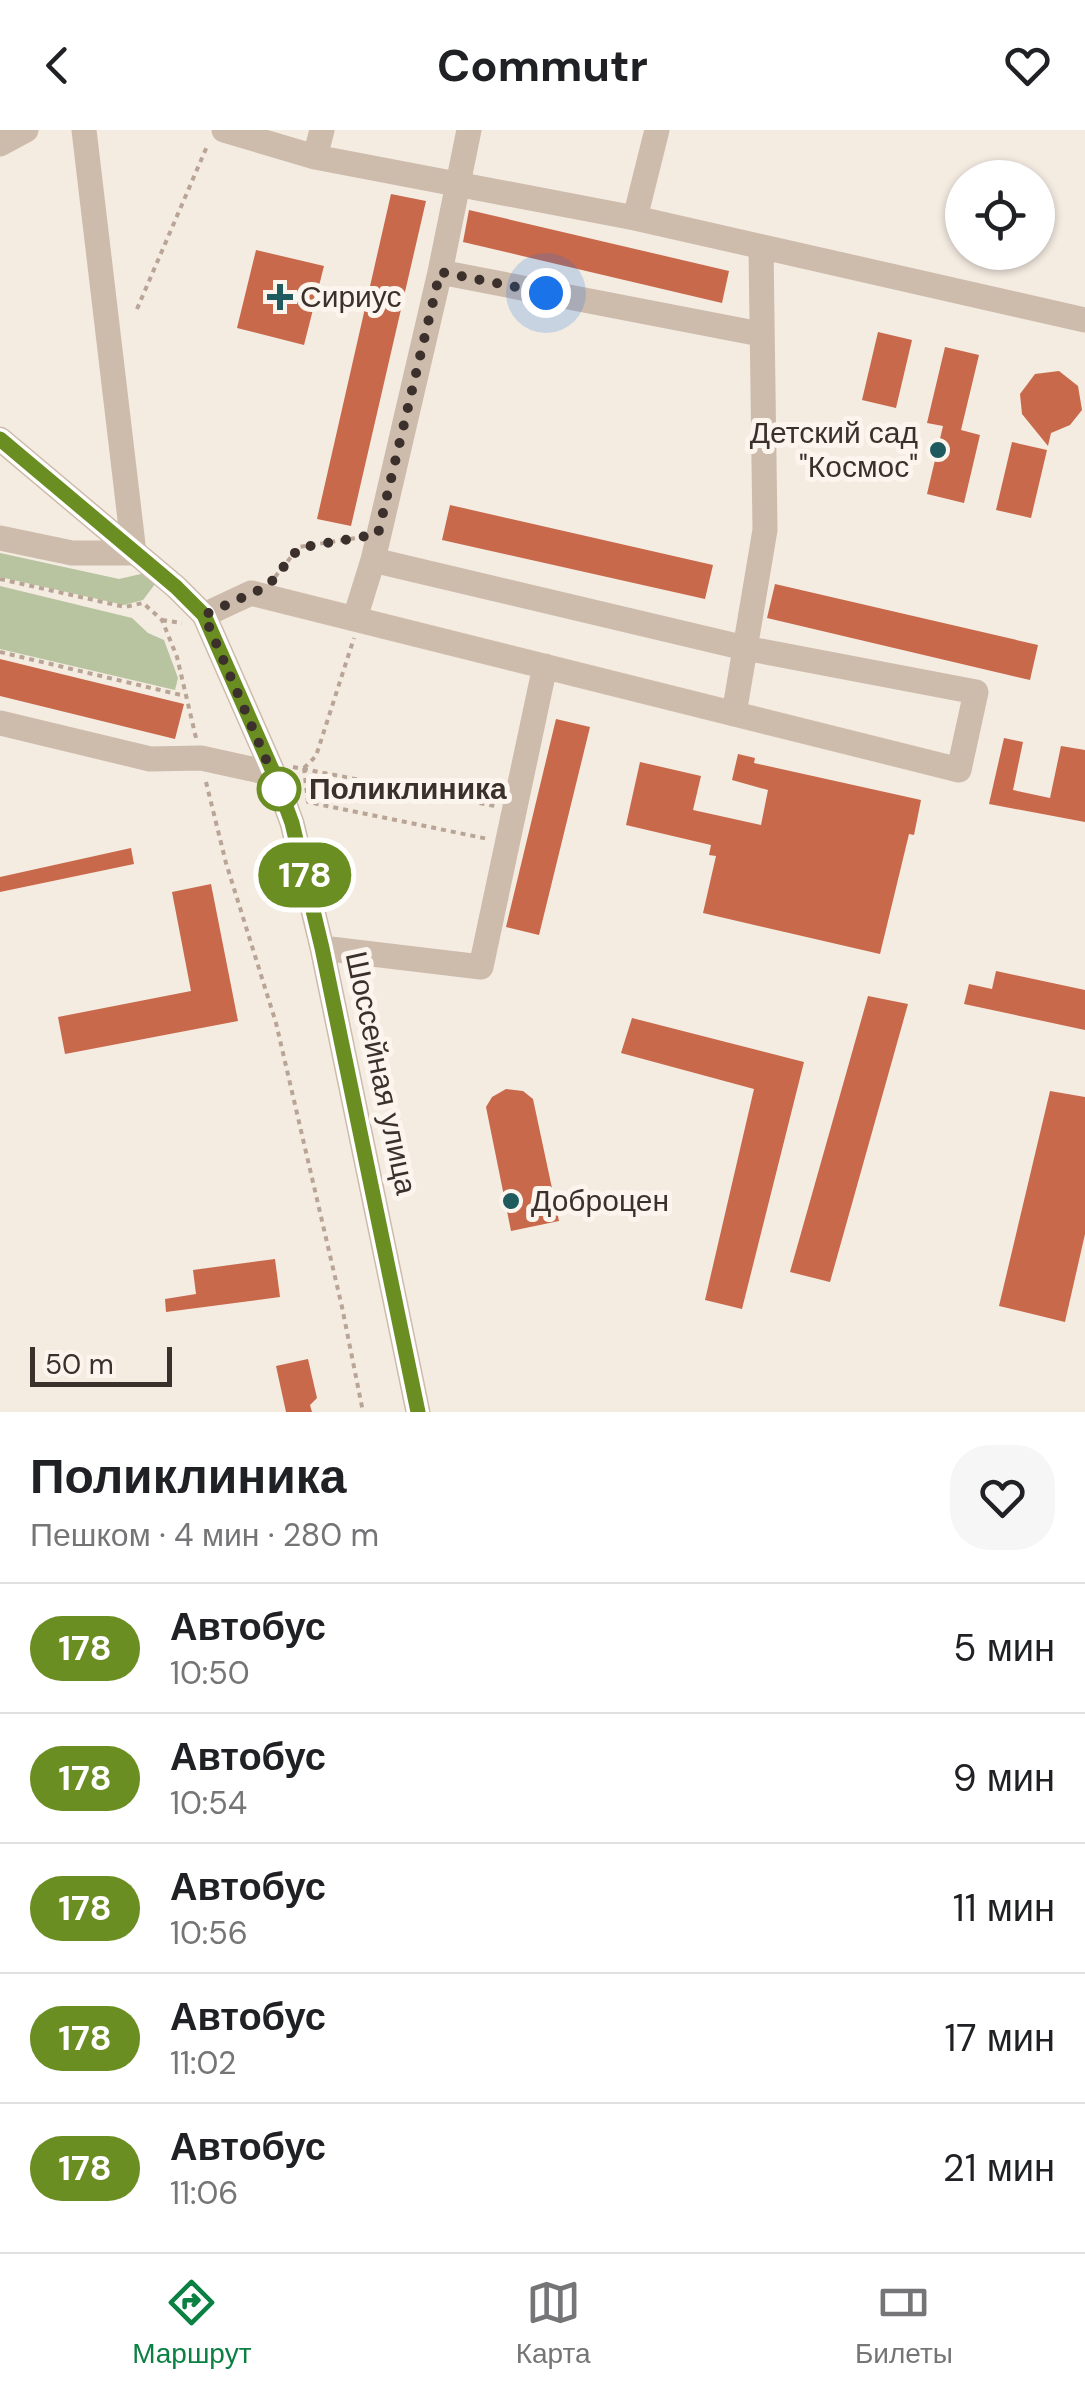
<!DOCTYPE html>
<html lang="ru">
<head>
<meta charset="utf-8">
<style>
	:root { --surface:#fff; --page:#f6f6f6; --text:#202124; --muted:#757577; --line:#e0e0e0; --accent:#0b8043 }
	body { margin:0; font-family:"DM Sans",sans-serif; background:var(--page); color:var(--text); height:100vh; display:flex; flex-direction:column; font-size:38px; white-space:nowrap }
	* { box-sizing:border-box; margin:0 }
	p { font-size:32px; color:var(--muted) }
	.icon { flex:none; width:55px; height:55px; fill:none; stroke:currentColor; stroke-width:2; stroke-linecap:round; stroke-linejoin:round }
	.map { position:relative; height:1282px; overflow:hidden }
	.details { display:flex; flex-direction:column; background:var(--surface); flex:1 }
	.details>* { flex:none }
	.badge { padding:0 20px; border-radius:32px; font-size:35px; line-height:65px }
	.buttons { position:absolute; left:945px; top:30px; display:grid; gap:20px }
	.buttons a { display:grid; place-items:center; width:110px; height:110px; border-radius:50%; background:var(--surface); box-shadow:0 2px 8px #0004; font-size:50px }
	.scale { position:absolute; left:30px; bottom:25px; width:142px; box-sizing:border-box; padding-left:10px; border:5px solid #3b302b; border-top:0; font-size:28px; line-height:35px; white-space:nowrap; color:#3b302b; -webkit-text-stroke:8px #fbf5ee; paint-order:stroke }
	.you { position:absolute; width:50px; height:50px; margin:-25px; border:8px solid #fff; border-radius:50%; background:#1a73e8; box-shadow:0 0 0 15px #1a73e833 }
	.map>.badge { position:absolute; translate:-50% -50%; box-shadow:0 0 0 5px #fff }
	.round { display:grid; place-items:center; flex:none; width:105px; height:105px; border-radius:40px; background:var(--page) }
	.head { display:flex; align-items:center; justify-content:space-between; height:170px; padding:0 30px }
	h1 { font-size:48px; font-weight:700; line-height:75px }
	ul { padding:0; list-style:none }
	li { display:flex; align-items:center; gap:30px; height:130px; padding:0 30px; border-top:2px solid var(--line) }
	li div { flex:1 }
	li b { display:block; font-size:38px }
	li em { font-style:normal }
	li .badge { min-width:110px; font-weight:700; text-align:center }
	header { display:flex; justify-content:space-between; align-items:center; height:130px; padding:0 30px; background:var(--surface); font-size:45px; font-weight:700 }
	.tabs { display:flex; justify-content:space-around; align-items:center; height:140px; border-top:2px solid var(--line); background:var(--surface); font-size:28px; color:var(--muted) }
	.tabs a { display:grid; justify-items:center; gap:5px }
	.tabs .active { color:var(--accent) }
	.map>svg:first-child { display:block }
	.green { fill:#b8c4a0 }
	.building { fill:#c8694b }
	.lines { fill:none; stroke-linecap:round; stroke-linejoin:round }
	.path { stroke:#b9a596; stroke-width:4; stroke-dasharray:5 5; stroke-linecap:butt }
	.minor { stroke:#cdbbac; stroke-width:25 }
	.line-casing { stroke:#fff; stroke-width:22 }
	.line { stroke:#6b8e23; stroke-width:15 }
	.walk { stroke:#3b302b; stroke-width:10; stroke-dasharray:0 18 }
	.poi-dot { fill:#1f5a5e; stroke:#fbf5ee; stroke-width:4 }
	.stop-dot { fill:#fff; stroke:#6b8e23; stroke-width:5 }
	.labels { text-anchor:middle; stroke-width:10; stroke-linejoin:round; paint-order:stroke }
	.poi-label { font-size:30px; fill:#3b302b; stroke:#fbf5ee; text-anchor:start }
	.stop-label { font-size:30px; font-weight:bold; fill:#3b302b; stroke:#fbf5ee; text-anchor:start }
	.street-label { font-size:30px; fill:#3b302b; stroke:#fbf5ee }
</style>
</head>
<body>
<header><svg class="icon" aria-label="back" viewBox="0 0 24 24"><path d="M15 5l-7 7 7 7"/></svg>Commutr<svg class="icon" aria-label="heart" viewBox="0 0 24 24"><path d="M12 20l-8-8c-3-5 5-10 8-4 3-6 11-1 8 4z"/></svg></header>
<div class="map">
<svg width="1085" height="1282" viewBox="0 0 1085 1282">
	<rect width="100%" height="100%" fill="#f4ebe1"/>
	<path class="green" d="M 0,423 L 119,449 L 145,443 L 155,454 L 143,470 L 124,475 L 0,447 Z
		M 0,456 L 132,488 L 148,503 L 164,510 L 178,548 L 175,560 L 0,519 Z"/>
	<path class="building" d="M 391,64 L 426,71 L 351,396 L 317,389 Z
		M 469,80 L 729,141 L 722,173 L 463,112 Z
		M 256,120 L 324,136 L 304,215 L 237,198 Z
		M 878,202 L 912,210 L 896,278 L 862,270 Z
		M 945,217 L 979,225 L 961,300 L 980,305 L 964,373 L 927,364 L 943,296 L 927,293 Z
		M 1059,241 L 1078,256 L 1082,280 L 1070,295 L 1051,303 L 1048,316 L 1022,284 L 1020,264 L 1035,244 Z
		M 1012,312 L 1047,320 L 1031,388 L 996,380 Z
		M 450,375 L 713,435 L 705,469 L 442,410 Z
		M 775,454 L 1038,515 L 1030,550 L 767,488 Z
		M 0,529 L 184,574 L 175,609 L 0,566 Z
		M 556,589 L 590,597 L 539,805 L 506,797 Z
		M 1004,608 L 1023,612 L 1013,660 L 1050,668 L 1061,616 L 1085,620 L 1085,692 L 989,674 Z
		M 738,624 L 755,628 L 754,633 L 921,670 L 914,705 L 909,704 L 880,824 L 703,783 L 716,726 L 709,725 L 711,715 L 626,695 L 640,632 L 701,646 L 693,680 L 761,695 L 768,660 L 732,650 Z
		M 131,718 L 134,734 L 0,762 L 0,747 Z
		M 211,754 L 238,891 L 65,924 L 58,887 L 191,861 L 172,762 Z
		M 996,841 L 1085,860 L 1085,900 L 964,874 L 969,854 L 992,859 Z
		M 868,866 L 908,874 L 830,1152 L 790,1142 Z
		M 632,888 L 804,932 L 742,1179 L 705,1170 L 754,959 L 621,923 Z
		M 506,959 L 523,961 L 533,969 L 559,1091 L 511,1101 L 486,977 L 492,967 Z
		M 1050,961 L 1085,967 L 1085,1104 L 1065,1192 L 999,1176 Z
		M 275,1129 L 280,1167 L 166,1182 L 165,1169 L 196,1164 L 193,1140 Z
		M 308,1229 L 317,1268 L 310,1275 L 312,1282 L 286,1282 L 276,1236 Z"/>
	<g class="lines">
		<path class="path" d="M 137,179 L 208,14
			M 275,447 L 299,417 L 356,408
			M 0,449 L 125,477 L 143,473 L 162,490 L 177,527 L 196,608
			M 162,490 L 182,493
			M 0,522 L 185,566
			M 293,637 L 495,676
			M 304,638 L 308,672 L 488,709
			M 304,638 L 316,626 L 354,508
			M 206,652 L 226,733 L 276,893 L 342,1177 L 363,1282"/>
		<path class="minor" d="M 224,0 L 315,27 L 635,88 L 1085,190
			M 0,14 L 26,0
			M 315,27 L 322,0
			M 635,88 L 657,0
			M 440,142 L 760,204
			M 0,309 L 176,457 L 204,485 L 274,644 L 292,693 L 322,818 L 418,1282
			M 0,408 L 72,423 L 134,423 L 84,0
			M 204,485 L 251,463 L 959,640 L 976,562 L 745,518 L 373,430
			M 355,488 L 373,430 L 440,142 L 469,0
			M 734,584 L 765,400 L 761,119
			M 0,593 L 150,629 L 201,628 L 274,644
			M 322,818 L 481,837 L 545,536"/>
	</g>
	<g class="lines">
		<g class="line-casing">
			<path id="line" d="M 0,309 L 176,457 L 204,485 L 274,644 L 292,693 L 322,818 L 418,1282"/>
		</g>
		<use href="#line" class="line"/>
		<path class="walk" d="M 279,659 L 283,669 L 204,485 L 268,456 L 299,418 L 378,404 L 440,142 L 546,163"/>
	</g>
	<g class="poi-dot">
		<path d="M275 152h10v10h10v10h-10v10h-10v-10h-10v-10h10z"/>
		<circle cx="938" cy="320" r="10"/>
		<circle cx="511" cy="1071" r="10"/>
	</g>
	<circle class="stop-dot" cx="279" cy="659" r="20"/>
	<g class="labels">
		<g class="poi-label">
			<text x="300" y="177">Сириус</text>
			<text x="918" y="313" text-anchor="end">Детский сад<tspan x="918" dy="34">"Космос"</tspan></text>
			<text x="531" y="1081">Доброцен</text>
		</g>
		<g class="stop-label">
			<text x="309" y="669">Поликлиника</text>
		</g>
		<g class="street-label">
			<text transform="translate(381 943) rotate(78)" y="10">Шоссейная улица</text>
		</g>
	</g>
</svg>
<div class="buttons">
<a><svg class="icon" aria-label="locate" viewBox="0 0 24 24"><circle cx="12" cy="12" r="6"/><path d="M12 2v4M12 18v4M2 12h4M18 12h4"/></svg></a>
</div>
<div class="scale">50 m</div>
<div class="you" style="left:546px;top:163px"></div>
<b class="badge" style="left:305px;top:745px;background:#6b8e23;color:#fff">178</b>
</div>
<section class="details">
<div class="head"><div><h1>Поликлиника</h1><p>Пешком · 4 мин · 280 m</p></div><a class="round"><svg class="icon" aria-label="heart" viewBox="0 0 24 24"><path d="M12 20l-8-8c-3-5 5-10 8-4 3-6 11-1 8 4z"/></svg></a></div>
<ul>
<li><span class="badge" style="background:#6b8e23;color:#fff">178</span><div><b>Автобус</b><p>10:50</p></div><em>5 мин</em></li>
<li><span class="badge" style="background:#6b8e23;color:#fff">178</span><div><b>Автобус</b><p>10:54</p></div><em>9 мин</em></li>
<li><span class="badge" style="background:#6b8e23;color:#fff">178</span><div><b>Автобус</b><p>10:56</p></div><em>11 мин</em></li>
<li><span class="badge" style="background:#6b8e23;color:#fff">178</span><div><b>Автобус</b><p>11:02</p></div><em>17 мин</em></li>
<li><span class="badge" style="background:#6b8e23;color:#fff">178</span><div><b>Автобус</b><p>11:06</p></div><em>21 мин</em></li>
</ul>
</section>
<nav class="tabs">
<a class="active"><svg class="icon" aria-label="directions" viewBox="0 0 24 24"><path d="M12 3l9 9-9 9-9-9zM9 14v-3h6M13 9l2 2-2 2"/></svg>Маршрут</a>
<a><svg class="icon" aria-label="map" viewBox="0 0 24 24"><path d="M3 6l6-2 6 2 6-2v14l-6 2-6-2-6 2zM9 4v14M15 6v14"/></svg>Карта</a>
<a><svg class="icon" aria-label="tickets" viewBox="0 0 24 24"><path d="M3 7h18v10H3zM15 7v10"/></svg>Билеты</a>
</nav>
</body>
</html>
